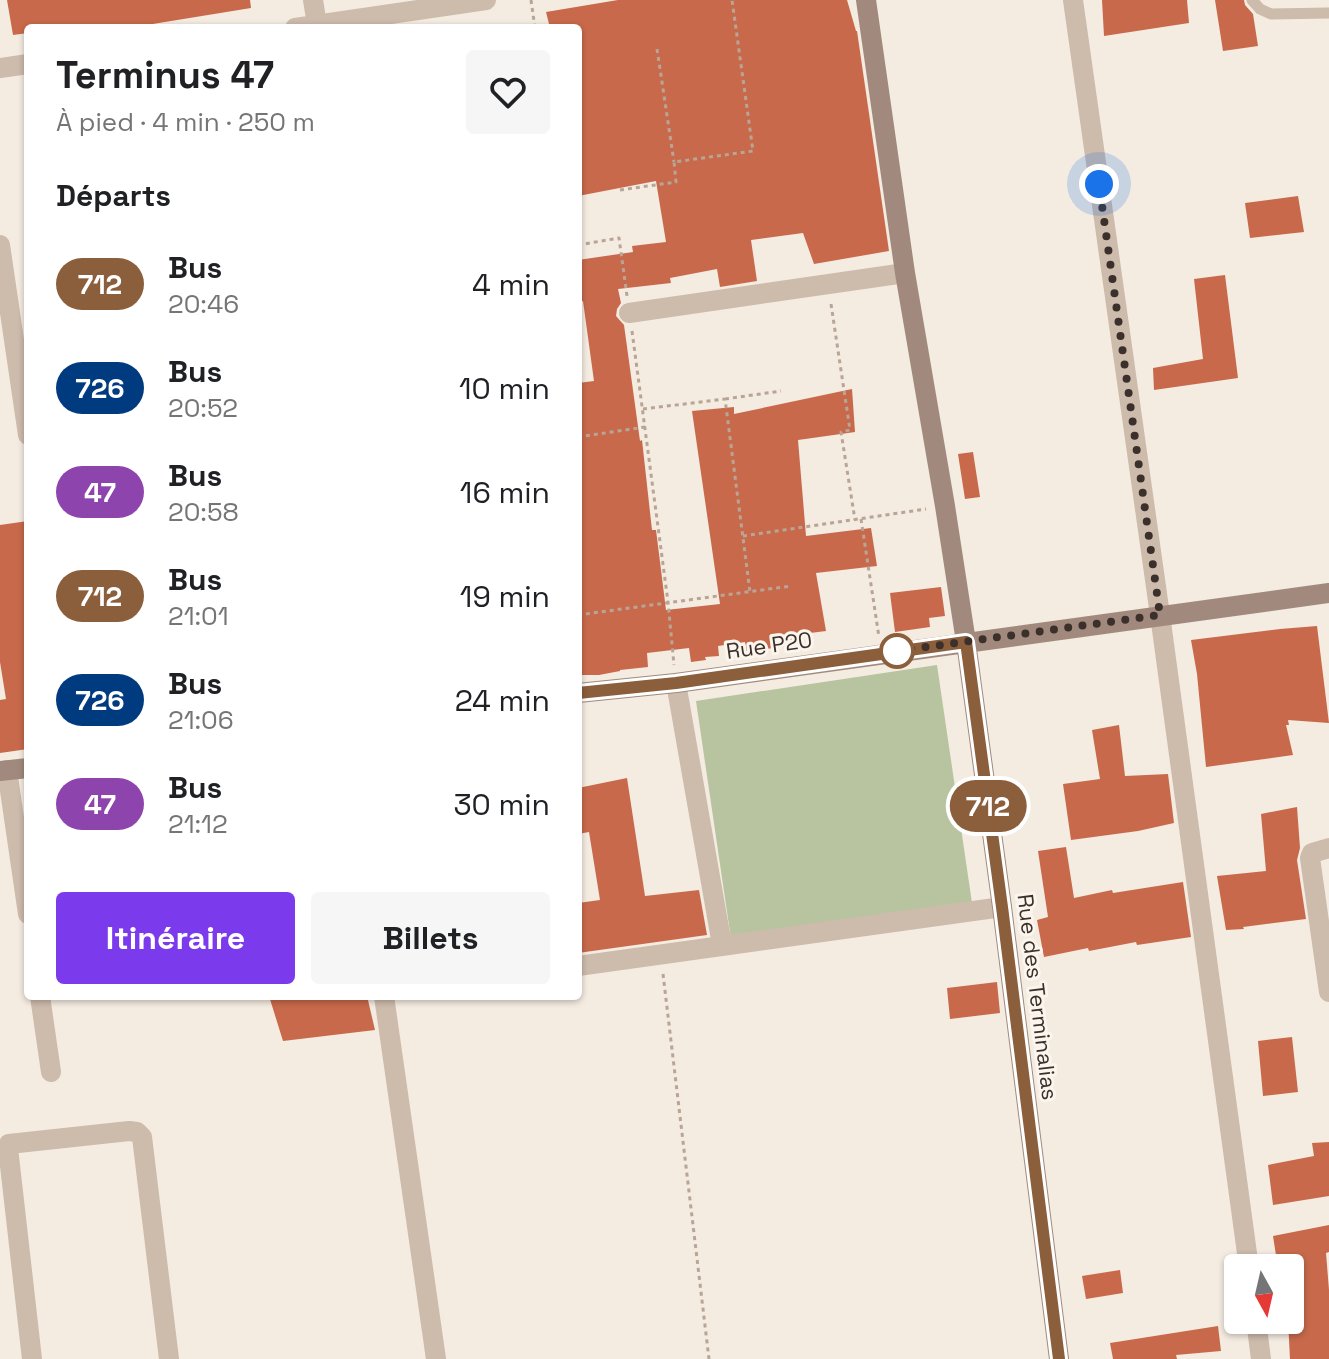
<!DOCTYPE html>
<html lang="fr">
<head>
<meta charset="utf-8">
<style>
	:root { --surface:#fff; --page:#f6f6f6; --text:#202124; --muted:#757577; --accent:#7c3aed }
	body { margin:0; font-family:"Space Grotesk",sans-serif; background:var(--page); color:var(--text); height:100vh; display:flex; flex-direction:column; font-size:30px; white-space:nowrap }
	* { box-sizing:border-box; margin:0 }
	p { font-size:26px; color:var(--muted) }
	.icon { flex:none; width:44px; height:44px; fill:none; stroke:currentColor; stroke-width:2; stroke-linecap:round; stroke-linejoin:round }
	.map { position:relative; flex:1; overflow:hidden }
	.drawer { position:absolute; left:24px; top:24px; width:558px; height:976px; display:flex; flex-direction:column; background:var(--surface); border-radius:8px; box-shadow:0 2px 6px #0004 }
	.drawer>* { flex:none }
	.badge { padding:0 16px; border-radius:26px; font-size:28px; line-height:52px }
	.needle { width:52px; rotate:172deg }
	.fabs { position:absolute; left:1224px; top:1254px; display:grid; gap:16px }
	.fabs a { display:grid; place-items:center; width:80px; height:80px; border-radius:8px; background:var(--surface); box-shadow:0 2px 6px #0004; font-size:40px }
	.you { position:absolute; width:40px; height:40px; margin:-20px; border:6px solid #fff; border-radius:50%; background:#1a73e8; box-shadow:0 0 0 12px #1a73e833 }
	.map>.badge { position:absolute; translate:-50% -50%; box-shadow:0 0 0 4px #fff }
	h2 { padding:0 32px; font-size:30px; line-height:72px }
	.round { display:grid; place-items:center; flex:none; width:84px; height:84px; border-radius:8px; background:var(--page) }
	.headline { display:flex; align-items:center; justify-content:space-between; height:136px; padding:0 32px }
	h1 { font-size:38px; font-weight:700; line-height:60px }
	.cta { display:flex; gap:16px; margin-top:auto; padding:16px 32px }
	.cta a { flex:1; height:92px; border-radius:8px; background:var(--accent); color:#fff; font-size:32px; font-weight:700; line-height:92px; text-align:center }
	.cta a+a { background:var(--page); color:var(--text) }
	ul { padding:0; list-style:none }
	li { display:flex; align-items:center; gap:24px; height:104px; padding:0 32px }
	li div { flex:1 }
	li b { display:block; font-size:30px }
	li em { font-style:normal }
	li .badge { min-width:88px; font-weight:700; text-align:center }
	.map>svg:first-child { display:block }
	.green { fill:#b8c4a0 }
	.building { fill:#c8694b }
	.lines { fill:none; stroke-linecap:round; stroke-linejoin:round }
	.path { stroke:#b9a596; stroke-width:3; stroke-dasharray:4 4; stroke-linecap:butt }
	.lane { stroke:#cdbbac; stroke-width:11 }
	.street { stroke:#cdbbac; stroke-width:20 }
	.secondary { stroke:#a18a7d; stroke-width:20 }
	.line-casing { stroke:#fff; stroke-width:18 }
	.line { stroke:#8b5e3c; stroke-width:12 }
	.walk { stroke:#3b302b; stroke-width:8; stroke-dasharray:0 14.4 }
	.stop-dot { fill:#fff; stroke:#8b5e3c; stroke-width:4 }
	.labels { text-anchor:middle; stroke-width:6; stroke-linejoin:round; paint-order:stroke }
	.street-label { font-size:22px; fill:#3b302b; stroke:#fbf5ee }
</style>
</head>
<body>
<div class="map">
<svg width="1329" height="1359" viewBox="0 0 1329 1359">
	<rect width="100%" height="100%" fill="#f4ebe1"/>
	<path class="green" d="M 937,665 L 972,903 L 731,939 L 696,701 Z"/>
	<path class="building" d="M 7,0 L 250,0 L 251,8 L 128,28 L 28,28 L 28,33 L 13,35 Z
		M 618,0 L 847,0 L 856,31 L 857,31 L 889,251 L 814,264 L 803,233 L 751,240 L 757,281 L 720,287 L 717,269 L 670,278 L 671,283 L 618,289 L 621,303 L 617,309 L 616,316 L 624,325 L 640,441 L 642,440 L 652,530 L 656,530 L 666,610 L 720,604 L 692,411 L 734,407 L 734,414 L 852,389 L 855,432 L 798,440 L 806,536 L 871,528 L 877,566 L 816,573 L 826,631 L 802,634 L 803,645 L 746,651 L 745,642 L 718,646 L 719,656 L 705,657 L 706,660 L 691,662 L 689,648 L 647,653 L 648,667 L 620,670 L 620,671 L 599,675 L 578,675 L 578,383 L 594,381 L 583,301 L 578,302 L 578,260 L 633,252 L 632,246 L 666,242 L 656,181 L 578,196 L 578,28 L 550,28 L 546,12 Z
		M 1102,0 L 1187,0 L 1189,23 L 1104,36 Z
		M 1215,0 L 1244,0 L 1245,5 L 1253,14 L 1258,46 L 1223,51 Z
		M 1298,196 L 1304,232 L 1250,238 L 1245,203 Z
		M 1225,275 L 1238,378 L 1154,390 L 1153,368 L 1203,359 L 1194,279 Z
		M 973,452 L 980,497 L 965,499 L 958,454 Z
		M 28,521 L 28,749 L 0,753 L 0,700 L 6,699 L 0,662 L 0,525 Z
		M 941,587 L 945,616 L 929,618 L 930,627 L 895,632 L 890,593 Z
		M 1317,626 L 1329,723 L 1288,720 L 1289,725 L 1286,725 L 1293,755 L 1206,767 L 1197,674 L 1191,640 L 1280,629 Z
		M 1119,725 L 1125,776 L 1168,774 L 1174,823 L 1138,831 L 1071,840 L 1063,784 L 1100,779 L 1092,730 Z
		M 627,778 L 645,896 L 699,890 L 707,935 L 578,953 L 578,903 L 600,900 L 589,832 L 578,834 L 578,788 Z
		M 1297,807 L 1300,848 L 1297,860 L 1306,919 L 1243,927 L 1244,929 L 1226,930 L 1217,876 L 1266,871 L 1261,814 Z
		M 1066,847 L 1074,898 L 1112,890 L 1113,893 L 1183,882 L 1191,937 L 1137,945 L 1136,942 L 1089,951 L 1088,948 L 1044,957 L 1037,920 L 1048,917 L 1038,851 Z
		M 997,982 L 1000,1013 L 950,1019 L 947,988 Z
		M 269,996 L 367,996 L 375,1030 L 283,1041 Z
		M 1292,1037 L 1298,1092 L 1263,1096 L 1258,1041 Z
		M 1329,1142 L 1329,1196 L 1273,1205 L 1268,1165 L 1314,1156 L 1312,1143 Z
		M 1329,1225 L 1329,1252 L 1326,1253 L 1329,1290 L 1329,1359 L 1290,1359 L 1288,1320 L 1290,1320 L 1290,1268 L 1278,1268 L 1273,1236 Z
		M 1120,1270 L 1123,1293 L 1086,1299 L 1082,1276 Z
		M 1218,1326 L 1221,1351 L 1176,1355 L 1177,1359 L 1113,1359 L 1110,1343 Z"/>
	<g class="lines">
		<path class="path" d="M 531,0 L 535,28
			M 657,49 L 674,162
			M 620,190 L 676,182 L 674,162 L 753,151 L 732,0
			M 578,245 L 619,238 L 627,296
			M 831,304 L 850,430 L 841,432 L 855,520
			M 632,331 L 668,602 L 674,665
			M 725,399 L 781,391
			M 643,409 L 725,399 L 750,592
			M 578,437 L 645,427
			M 861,519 L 879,637
			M 743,536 L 926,509
			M 578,615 L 791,586
			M 663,974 L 709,1359"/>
		<path class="lane" d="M 1252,0 L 1260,9 L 1271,14 L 1329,13"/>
		<path class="street" d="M 313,0 L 317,25
			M 1073,0 L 1160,615 L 1249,1268
			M 295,28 L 486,0
			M 0,68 L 28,64
			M 0,245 L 28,435
			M 629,313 L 905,273
			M 676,683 L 722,945
			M 7,770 L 28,914
			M 1329,848 L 1312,853 L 1310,858 L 1329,992
			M 578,966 L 1002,907
			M 40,996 L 51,1072
			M 384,996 L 436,1359
			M 1256,1320 L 1261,1359
			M 32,1359 L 8,1148 L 9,1144 L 129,1131 L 137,1132 L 142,1137 L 169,1359"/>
		<path class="secondary" d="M 866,0 L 905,273 L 945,506 L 966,642 L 1002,907 L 1059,1359
			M 578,693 L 676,683 L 1329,593
			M 0,771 L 28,768"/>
	</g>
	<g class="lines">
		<g class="line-casing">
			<path id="line" d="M 578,693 L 676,683 L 966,642 L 1002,907 L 1059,1359"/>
		</g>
		<use href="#line" class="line"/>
		<path class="walk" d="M 897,651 L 1160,615 L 1099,184"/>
	</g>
	<circle class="stop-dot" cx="897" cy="651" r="16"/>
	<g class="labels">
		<g class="street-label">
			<text transform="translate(769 645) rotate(-8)" y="8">Rue P20</text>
			<text transform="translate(1038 997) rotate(83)" y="8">Rue des Terminalias</text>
		</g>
	</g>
</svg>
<div class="fabs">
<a><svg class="needle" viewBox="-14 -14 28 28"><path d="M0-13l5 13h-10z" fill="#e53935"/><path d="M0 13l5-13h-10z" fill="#757577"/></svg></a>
</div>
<div class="you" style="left:1099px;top:184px"></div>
<b class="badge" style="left:988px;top:806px;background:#8b5e3c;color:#fff">712</b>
<section class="drawer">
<div class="headline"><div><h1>Terminus 47</h1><p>À pied · 4 min · 250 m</p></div><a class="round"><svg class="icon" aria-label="heart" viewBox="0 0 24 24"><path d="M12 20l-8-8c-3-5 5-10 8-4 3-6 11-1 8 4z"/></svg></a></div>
<h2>Départs</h2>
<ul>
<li><span class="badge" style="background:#8b5e3c;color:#fff">712</span><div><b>Bus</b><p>20:46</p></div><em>4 min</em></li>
<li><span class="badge" style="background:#003b80;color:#fff">726</span><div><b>Bus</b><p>20:52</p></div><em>10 min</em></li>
<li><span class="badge" style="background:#8e44ad;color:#fff">47</span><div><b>Bus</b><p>20:58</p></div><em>16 min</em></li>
<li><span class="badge" style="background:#8b5e3c;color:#fff">712</span><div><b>Bus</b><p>21:01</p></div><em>19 min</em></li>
<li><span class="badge" style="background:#003b80;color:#fff">726</span><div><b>Bus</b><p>21:06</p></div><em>24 min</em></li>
<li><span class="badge" style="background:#8e44ad;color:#fff">47</span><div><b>Bus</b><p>21:12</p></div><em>30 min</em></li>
</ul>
<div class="cta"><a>Itinéraire</a><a>Billets</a></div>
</section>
</div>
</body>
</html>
